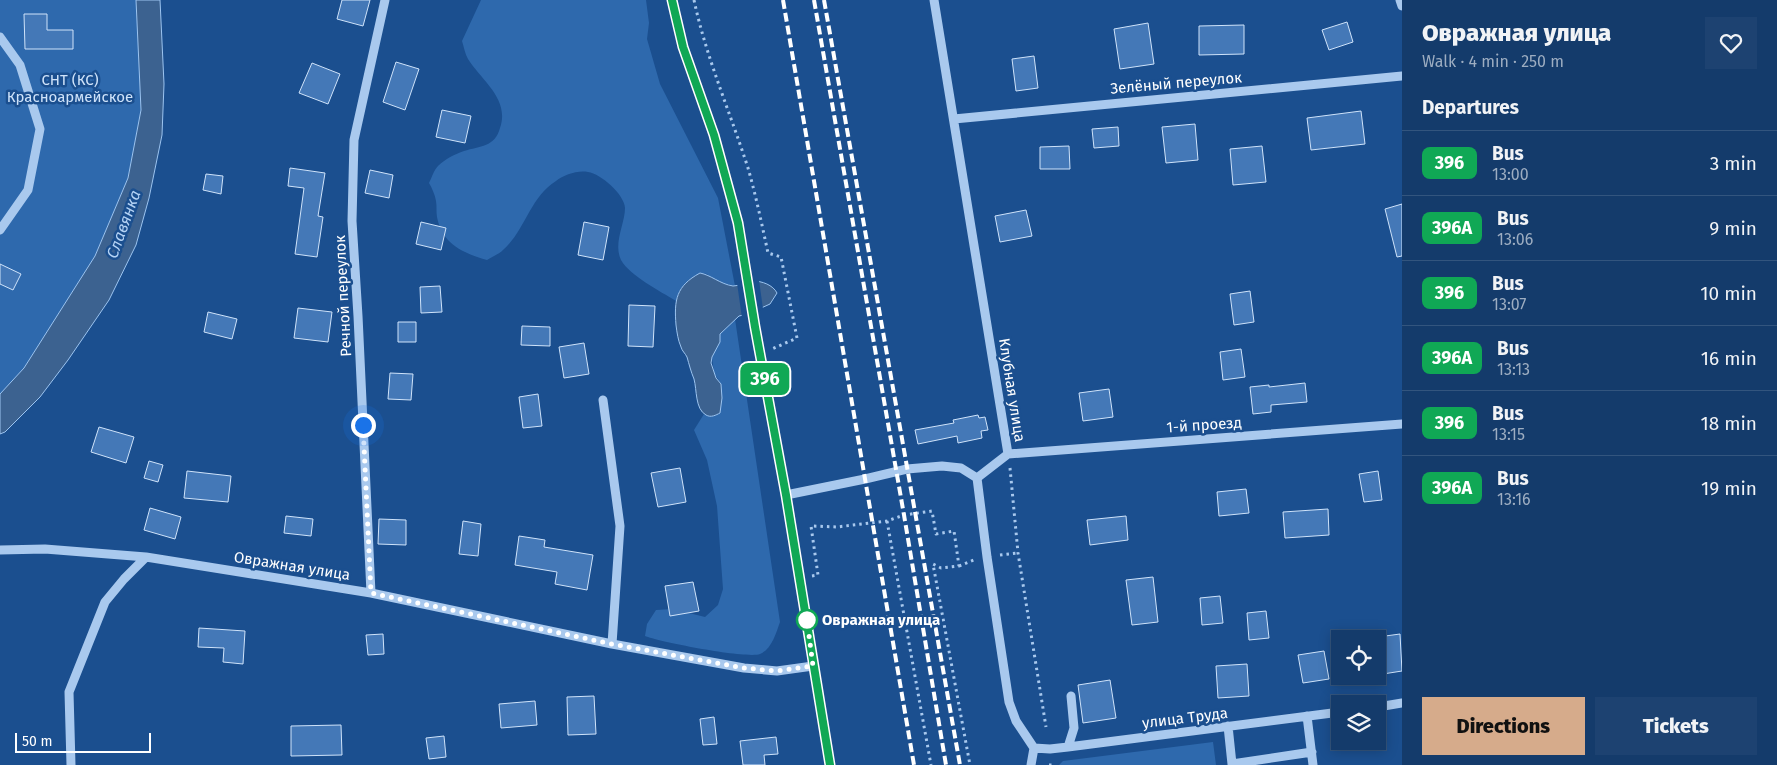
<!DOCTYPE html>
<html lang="en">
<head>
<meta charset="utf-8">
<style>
	:root { --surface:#143b6b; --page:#1d4271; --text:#f1f3f6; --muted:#9dadc1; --line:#33557e; --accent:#d6ab8b }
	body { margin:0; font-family:"Fira Sans",sans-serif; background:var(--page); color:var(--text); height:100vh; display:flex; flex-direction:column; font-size:19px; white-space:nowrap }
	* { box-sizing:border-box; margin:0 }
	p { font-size:16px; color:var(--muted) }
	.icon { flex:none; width:28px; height:28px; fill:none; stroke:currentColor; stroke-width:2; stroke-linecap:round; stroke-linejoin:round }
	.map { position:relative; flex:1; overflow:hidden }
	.details { display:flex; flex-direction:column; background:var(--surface); width:375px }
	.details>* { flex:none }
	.badge { padding:0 10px; border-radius:8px; font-size:18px; line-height:32px }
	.tools { position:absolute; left:1331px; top:630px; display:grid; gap:10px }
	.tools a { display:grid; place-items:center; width:55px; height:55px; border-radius:0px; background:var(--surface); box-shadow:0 2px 12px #0003,0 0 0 1px var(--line); font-size:25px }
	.scale { position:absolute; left:15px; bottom:12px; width:136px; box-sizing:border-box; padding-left:5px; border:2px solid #fff; border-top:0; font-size:14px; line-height:18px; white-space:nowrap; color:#fff; -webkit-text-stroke:4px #1b4f8f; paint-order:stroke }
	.you { position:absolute; width:25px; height:25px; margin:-12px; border:4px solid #fff; border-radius:50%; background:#1a73e8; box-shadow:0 0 0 8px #1a73e833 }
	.map>.badge { position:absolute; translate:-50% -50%; box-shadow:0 0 0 2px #fff }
	h2 { padding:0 20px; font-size:19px; line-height:45px }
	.round { display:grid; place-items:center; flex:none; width:52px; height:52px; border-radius:0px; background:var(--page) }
	.summary { display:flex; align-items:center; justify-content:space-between; height:85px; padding:0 20px }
	h1 { font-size:24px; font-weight:800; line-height:38px }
	.action { display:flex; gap:10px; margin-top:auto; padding:10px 20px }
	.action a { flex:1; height:58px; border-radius:0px; background:var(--accent); color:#111; font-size:20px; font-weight:800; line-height:58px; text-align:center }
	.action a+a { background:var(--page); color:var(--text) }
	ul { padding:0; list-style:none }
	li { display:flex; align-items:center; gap:15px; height:65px; padding:0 20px; border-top:1px solid var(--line) }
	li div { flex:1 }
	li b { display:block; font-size:19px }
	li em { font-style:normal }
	li .badge { min-width:55px; font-weight:700; text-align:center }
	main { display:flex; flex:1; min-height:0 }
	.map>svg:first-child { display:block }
	.green { fill:#2e69ad }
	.water { fill:#3c6290; stroke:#9cc4f0 }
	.pier { fill:#1b4f8f }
	.building { fill:#4478b7; stroke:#cfe3fa }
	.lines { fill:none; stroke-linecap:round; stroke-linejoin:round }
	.path { stroke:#a9c9ee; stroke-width:3; stroke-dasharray:2.5 4; stroke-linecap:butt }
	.minor { stroke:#a9c9ee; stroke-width:9 }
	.rail { stroke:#fff; stroke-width:4; stroke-dasharray:9 4; stroke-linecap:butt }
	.line-casing { stroke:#fff; stroke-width:11 }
	.line { stroke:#10a855; stroke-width:8 }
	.walk { stroke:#fff; stroke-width:5; stroke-dasharray:0 9 }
	.stop-dot { fill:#fff; stroke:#10a855; stroke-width:2.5 }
	.labels { text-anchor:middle; stroke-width:5; stroke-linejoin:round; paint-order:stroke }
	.park-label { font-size:15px; fill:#cfe3fa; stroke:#1b4f8f }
	.street-label { font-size:15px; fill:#fff; stroke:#1b4f8f }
	.stop-label { font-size:15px; font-weight:bold; fill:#fff; stroke:#1b4f8f; text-anchor:start }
	.water-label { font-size:16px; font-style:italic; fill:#b5d3f5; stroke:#1b4f8f }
</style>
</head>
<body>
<main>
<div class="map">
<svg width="1402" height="765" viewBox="0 0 1402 765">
	<rect width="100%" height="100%" fill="#1b4f8f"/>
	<path class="green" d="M 0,0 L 136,0 L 141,110 L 128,178 L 95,256 L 24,368 L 0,394 Z
		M 481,0 L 646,0 L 649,23 L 647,39 L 660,84 L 718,198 L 735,286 L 715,281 L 707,274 L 700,273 C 687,280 680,287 676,301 C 660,291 630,276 621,260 C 613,243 625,224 625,208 C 624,194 601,174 588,172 C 577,170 564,175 556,181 C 530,197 525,231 503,250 C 499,254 492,257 487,260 C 463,253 442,244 437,217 C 436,212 437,206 436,201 C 435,195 432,188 429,183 C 432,177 434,170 438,166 C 445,159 455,154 464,151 C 480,146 495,147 500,128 C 510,99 482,81 468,59 C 465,54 464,47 462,41 Z
		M 735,319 L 780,622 C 776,633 772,649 760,654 C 747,659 660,642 645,636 L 647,624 L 656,610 L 673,609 L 705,617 L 718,605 L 723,589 L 717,506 L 707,460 L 694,430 L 704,414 L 708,416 L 720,413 L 722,398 L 721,384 L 714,373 L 712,357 L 720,334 Z
		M 1213,742 L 1216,765 L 1059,765 L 1063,761 Z"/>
	<path class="water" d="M 136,0 L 160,0 L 164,84 L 162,135 L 149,198 L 136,245 L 109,300 L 68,360 L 40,397 L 5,432 L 0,434 L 0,394 L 24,368 L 95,256 L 128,178 L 141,110 Z
		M 700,273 C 711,275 720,284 733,286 C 740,286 746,282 753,281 C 762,281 773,285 777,293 L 770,304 L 748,314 L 739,316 L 720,334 L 720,342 L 712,357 L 711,363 L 716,378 L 721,384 L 722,398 L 720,413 C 716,415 711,418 706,415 C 695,409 697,390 694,379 C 691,372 689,364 687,357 C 685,353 682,351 681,347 C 678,340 677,333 676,325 C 674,300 676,286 700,273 Z"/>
	<path class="pier" d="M 753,279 L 759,280 L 763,309 L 742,318 L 737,283 Z"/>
	<path class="building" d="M 342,0 L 370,0 L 363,26 L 337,19 Z
		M 24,14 L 47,14 L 47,30 L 73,30 L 73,49 L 25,49 Z
		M 1347,22 L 1353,42 L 1329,50 L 1322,30 Z
		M 1148,23 L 1154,64 L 1120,69 L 1114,29 Z
		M 1244,25 L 1244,54 L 1199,55 L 1199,26 Z
		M 1034,56 L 1038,88 L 1016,91 L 1012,59 Z
		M 396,62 L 419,69 L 405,110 L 383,102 Z
		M 312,63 L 340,74 L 328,104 L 299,93 Z
		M 442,110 L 471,116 L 465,143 L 436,137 Z
		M 1361,111 L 1365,144 L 1311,150 L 1307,118 Z
		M 1195,124 L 1198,160 L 1166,163 L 1162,127 Z
		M 1118,127 L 1119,146 L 1094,148 L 1092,129 Z
		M 1069,146 L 1070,169 L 1040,169 L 1040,147 Z
		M 1262,146 L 1266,182 L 1233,185 L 1230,149 Z
		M 290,168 L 325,173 L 318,216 L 323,217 L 317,257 L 295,254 L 304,188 L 288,186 Z
		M 370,170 L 393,175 L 389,198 L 365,193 Z
		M 206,174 L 223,176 L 221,194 L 203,190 Z
		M 1402,204 L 1402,256 L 1397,257 L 1385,209 Z
		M 1026,210 L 1032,236 L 1000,242 L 995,216 Z
		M 421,222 L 446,228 L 441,250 L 416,244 Z
		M 584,222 L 609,227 L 603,260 L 578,255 Z
		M 0,264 L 21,274 L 13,290 L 0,284 Z
		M 440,286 L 442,312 L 421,313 L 420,287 Z
		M 1250,291 L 1254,322 L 1234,325 L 1230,294 Z
		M 629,305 L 655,306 L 653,347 L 628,346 Z
		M 298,308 L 332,312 L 328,342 L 294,338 Z
		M 208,312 L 237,319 L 232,339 L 204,332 Z
		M 398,322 L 416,322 L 416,342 L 398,342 Z
		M 522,326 L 550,327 L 550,346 L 521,345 Z
		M 584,343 L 589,374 L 564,378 L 559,347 Z
		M 1241,349 L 1245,377 L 1223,380 L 1220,352 Z
		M 390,373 L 413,374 L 411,400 L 388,399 Z
		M 1305,383 L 1307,402 L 1271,405 L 1271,412 L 1253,414 L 1250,387 L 1269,385 L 1269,387 Z
		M 1109,389 L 1113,417 L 1083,421 L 1079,393 Z
		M 538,394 L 542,426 L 523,428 L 519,397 Z
		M 978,415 L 979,418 L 985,417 L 988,430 L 981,431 L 982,438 L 958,443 L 957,436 L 918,444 L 915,430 L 954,423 L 953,420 Z
		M 99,427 L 134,437 L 126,463 L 91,452 Z
		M 149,461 L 163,465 L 158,482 L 144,478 Z
		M 680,468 L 686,502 L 658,507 L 651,473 Z
		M 187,471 L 231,476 L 228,502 L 184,498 Z
		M 1378,471 L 1382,500 L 1364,502 L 1359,474 Z
		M 1246,489 L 1249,513 L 1219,516 L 1217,492 Z
		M 150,508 L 181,517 L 175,539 L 144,530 Z
		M 1328,509 L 1329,535 L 1285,538 L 1283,512 Z
		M 286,516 L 313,519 L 311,536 L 284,533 Z
		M 1126,516 L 1128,540 L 1090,545 L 1087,520 Z
		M 379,519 L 406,520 L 406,545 L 378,544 Z
		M 463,521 L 481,524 L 478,556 L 459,554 Z
		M 519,536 L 545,540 L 544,547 L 593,555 L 587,590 L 555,584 L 557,572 L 515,565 Z
		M 1153,577 L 1158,622 L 1132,625 L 1126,580 Z
		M 693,582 L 699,611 L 670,616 L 665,586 Z
		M 1220,596 L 1223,623 L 1202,625 L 1200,598 Z
		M 1266,611 L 1269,638 L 1249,640 L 1247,613 Z
		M 199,628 L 245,631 L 243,664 L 223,662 L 224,648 L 198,647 Z
		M 383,634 L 384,654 L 368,655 L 366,635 Z
		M 1400,634 L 1402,671 L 1383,674 L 1378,637 Z
		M 1324,651 L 1329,679 L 1303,683 L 1298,655 Z
		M 1247,664 L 1249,696 L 1218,698 L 1216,666 Z
		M 1110,680 L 1116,718 L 1083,723 L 1078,685 Z
		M 594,696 L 596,734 L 568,735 L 567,697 Z
		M 535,701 L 537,725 L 501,728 L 499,704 Z
		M 714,717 L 717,744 L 703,745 L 700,719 Z
		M 341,725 L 342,755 L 291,756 L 291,726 Z
		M 444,736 L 446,757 L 429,759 L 426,738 Z
		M 776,737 L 778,754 L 764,755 L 765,765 L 743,765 L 740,741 Z"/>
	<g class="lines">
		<path class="path" d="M 694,0 C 706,57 730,112 748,168 C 756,196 762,225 768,253 L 781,257 L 797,338 L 772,349
			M 1010,468 L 1018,553 L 1046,727
			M 887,521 L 931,765
			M 1000,555 L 1018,553
			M 959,566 L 976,559
			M 812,576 L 818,575 L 811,526 L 837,527 L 887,521 L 904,515 L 932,511 L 936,534 L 954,531 L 959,566 L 941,568 L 933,564 L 970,765
			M 1049,765 L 1052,765"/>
		<path class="minor" d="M 672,0 L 683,47 L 714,135 L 738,223 L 755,327 L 786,495 L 830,765
			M 934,0 L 1008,454
			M 1400,0 L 1402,6
			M 0,37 L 20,65 L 40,129 L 28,190 L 0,230
			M 954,119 L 1402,76
			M 603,400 L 620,526 L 612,644
			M 1008,454 L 1402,424
			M 977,478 L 987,557 L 1009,702 L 1016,721 L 1034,748 L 1031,765
			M 977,478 L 1008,454
			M 786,495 L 865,479 L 907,469 L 942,466 L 961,468 L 977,478
			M 0,550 L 45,549 L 146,557 L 371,593 L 612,644 L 744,668 L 777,671 L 813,666
			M 371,593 L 358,316 L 352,221 L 354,140 L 385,0
			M 1378,707 L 1402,703
			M 1307,716 L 1313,765
			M 1228,726 L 1232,764 L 1312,752
			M 1068,747 L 1074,728 L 1071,696
			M 1034,748 L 1050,749 L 1068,747 L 1340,712
			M 71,765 L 69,692 L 105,602 L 124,579 L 146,557"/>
		<path class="rail" d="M 783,0 L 914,765
			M 814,0 L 904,515 L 946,765
			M 824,0 L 960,765"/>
	</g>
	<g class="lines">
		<g class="line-casing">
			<path id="line" d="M 672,0 L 683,47 L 714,135 L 738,223 L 755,327 L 786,495 L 830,765"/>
		</g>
		<use href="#line" class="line"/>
		<path class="walk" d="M 363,425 L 371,593 L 612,644 L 744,668 L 777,671 L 813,666 L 807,620"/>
	</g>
	<circle class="stop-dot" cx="807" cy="620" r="10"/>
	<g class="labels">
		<g class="park-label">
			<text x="70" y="85">СНТ (КС)<tspan x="70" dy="17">Красноармейское</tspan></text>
		</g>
		<g class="street-label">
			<text transform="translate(1176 83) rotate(-5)" y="5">Зелёный переулок</text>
			<text transform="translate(343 296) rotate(-93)" y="5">Речной переулок</text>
			<text transform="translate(1012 390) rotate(81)" y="5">Клубная улица</text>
			<text transform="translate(1204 425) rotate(-4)" y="5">1-й проезд</text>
			<text transform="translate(292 566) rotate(9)" y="5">Овражная улица</text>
			<text transform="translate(1185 718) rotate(-7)" y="5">улица Труда</text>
		</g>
		<g class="stop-label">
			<text x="822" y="625">Овражная улица</text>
		</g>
		<g class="water-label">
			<text transform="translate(123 224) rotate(-70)" y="6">Славянка</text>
		</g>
	</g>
</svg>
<div class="tools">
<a><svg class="icon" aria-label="locate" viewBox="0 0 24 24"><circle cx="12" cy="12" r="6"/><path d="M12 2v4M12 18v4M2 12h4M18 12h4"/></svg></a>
<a><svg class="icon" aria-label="layers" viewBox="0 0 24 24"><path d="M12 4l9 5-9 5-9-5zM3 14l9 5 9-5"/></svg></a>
</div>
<div class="scale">50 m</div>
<div class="you" style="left:363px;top:425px"></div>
<b class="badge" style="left:765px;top:379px;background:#10a855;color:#fff">396</b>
</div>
<section class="details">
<div class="summary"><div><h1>Овражная улица</h1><p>Walk · 4 min · 250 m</p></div><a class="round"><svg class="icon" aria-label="heart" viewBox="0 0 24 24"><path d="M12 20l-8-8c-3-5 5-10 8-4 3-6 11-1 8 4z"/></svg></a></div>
<h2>Departures</h2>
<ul>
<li><span class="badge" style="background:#10a855;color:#fff">396</span><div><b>Bus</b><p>13:00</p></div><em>3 min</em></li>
<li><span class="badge" style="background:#10a855;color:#fff">396А</span><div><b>Bus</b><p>13:06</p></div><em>9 min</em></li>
<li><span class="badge" style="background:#10a855;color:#fff">396</span><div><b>Bus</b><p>13:07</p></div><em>10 min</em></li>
<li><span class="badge" style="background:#10a855;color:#fff">396А</span><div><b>Bus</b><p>13:13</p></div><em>16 min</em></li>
<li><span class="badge" style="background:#10a855;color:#fff">396</span><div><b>Bus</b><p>13:15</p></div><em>18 min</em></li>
<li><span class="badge" style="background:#10a855;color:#fff">396А</span><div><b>Bus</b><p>13:16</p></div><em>19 min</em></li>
</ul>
<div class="action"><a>Directions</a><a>Tickets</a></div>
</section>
</main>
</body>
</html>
